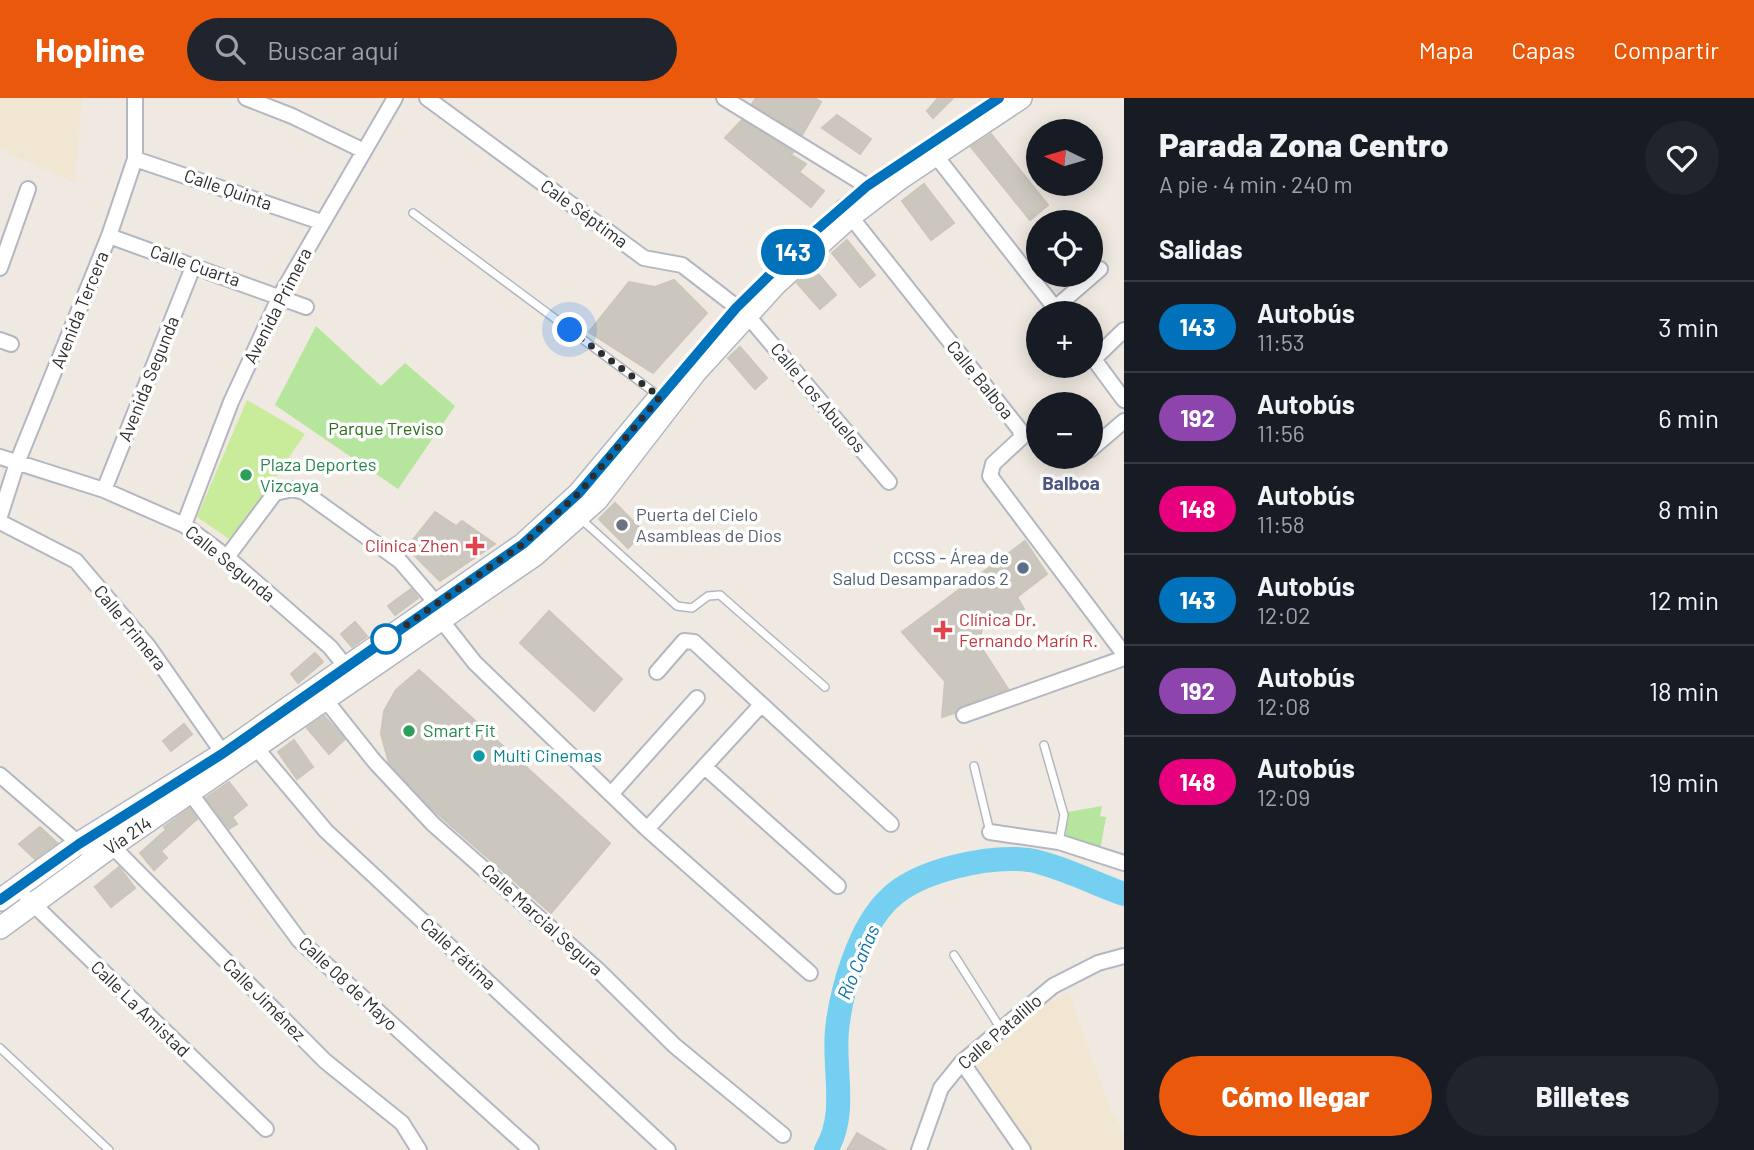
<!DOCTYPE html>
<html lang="es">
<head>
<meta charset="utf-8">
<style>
	:root { --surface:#171b24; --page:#20242c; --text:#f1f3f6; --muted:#9ea1a6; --line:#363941; --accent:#ea580c }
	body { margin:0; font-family:Barlow,sans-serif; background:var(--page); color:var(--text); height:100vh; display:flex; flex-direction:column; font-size:26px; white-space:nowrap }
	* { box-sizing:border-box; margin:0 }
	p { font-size:23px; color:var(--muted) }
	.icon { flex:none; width:38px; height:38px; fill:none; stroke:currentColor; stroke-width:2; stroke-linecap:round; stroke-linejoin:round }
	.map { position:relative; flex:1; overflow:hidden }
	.side { display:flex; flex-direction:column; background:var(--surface); width:630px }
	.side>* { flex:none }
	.badge { padding:0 14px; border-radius:23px; font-size:24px; line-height:46px }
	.needle { width:46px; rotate:275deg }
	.tools { position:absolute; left:1026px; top:21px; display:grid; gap:14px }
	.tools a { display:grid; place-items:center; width:77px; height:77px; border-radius:50%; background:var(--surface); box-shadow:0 4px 18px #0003; font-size:35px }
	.you { position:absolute; width:35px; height:35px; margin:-18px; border:5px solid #fff; border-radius:50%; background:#1a73e8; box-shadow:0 0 0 10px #1a73e833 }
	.map>.badge { position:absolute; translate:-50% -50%; box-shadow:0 0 0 4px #fff }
	h2 { padding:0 35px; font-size:26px; line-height:63px }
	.round { display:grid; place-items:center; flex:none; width:74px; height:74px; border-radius:37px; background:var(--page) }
	.overview { display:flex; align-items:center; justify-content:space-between; height:119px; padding:0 35px }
	h1 { font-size:33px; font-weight:800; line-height:52px }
	.button { display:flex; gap:14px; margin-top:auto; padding:14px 35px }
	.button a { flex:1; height:80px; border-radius:42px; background:var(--accent); color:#fff; font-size:28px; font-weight:800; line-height:80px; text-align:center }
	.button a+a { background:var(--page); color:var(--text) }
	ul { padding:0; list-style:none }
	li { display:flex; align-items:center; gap:21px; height:91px; padding:0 35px; border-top:2px solid var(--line) }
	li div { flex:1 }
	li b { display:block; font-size:26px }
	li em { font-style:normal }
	li .badge { min-width:77px; font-weight:700; text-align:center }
	header { display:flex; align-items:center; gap:42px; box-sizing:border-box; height:98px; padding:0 35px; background:var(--accent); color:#fff }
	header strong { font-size:33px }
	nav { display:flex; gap:38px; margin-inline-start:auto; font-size:24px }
	.search { width:490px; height:63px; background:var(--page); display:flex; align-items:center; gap:18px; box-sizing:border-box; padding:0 24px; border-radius:38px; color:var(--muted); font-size:26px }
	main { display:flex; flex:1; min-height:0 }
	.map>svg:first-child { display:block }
	.education { fill:#f0e6d1 }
	.green { fill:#b6e59e }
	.pitch { fill:#c9ec9a }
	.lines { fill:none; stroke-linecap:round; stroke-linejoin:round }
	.river { stroke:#75cff0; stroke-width:24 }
	.building { fill:#cbc7bf; stroke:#cbc5ba; stroke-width:2 }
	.lane-casing { stroke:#b4b7c1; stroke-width:10 }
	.street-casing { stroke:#b4b7c1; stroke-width:18 }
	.secondary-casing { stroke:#b4b7c1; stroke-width:24 }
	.lane { stroke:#fff; stroke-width:7 }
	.street { stroke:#fff; stroke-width:14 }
	.secondary { stroke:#fff; stroke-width:21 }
	.line-casing { stroke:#fff; stroke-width:16 }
	.line { stroke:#0072bc; stroke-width:10 }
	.walk { stroke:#2e2e2e; stroke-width:7; stroke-dasharray:0 12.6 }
	.leisure-dot { fill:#2e9e5b; stroke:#fff; stroke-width:2.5 }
	.worship-dot { fill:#6b7280; stroke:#fff; stroke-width:2.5 }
	.health-dot { fill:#e0444e; stroke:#fff; stroke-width:2.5 }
	.service-dot { fill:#5c6f8a; stroke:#fff; stroke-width:2.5 }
	.stop-dot { fill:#fff; stroke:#0072bc; stroke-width:3.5 }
	.culture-dot { fill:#0f9aa8; stroke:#fff; stroke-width:2.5 }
	.labels { text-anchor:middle; stroke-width:7; stroke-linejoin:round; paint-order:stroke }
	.street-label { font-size:18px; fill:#2e2e2e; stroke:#fff }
	.park-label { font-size:18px; fill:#2c6e1b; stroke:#fff }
	.leisure-label { font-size:18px; fill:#27864d; stroke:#fff; text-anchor:start }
	.worship-label { font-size:18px; fill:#5b616d; stroke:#fff; text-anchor:start }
	.health-label { font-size:18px; fill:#be3a42; stroke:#fff; text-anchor:end }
	.service-label { font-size:18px; fill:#4e5e75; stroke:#fff; text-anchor:end }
	.culture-label { font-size:18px; fill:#0d838f; stroke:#fff; text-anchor:start }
	.neighbourhood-label { font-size:19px; font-weight:bold; fill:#4d5680; stroke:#fff }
	.water-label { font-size:19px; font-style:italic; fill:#0d6fa3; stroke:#fff }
</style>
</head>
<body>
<header>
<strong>Hopline</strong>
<div class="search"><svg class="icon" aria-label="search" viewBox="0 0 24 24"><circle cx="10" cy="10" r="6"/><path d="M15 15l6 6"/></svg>Buscar aquí</div>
<nav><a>Mapa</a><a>Capas</a><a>Compartir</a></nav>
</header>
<main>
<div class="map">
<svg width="1124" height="1052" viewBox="0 0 1124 1052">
	<rect width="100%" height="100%" fill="#efe9e1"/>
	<path class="education" d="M 0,0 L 82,0 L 75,85 L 0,51 Z
		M 1069,894 L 1110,1010 L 1124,1037 L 1124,1052 L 1033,1052 L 972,961 L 1044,907 Z"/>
	<path class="green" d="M 316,228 L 381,288 L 405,265 L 455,308 L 398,391 L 275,307 Z
		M 1102,708 L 1100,718 L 1106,719 L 1100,753 L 1066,742 L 1064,733 L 1068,714 Z"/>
	<path class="pitch" d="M 247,302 L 305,336 L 232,443 L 197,419 Z"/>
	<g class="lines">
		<path class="river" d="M 826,1052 C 848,1016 833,972 837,932 C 841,893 859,829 889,801 C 918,772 989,757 1029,762 C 1055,766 1098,787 1124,796"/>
	</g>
	<path class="building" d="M 756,0 L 815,0 L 821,4 L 802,37 L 752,6 Z
		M 938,0 L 953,0 L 933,20 L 927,13 Z
		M 837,17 L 871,41 L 860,56 L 822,30 Z
		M 742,22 L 793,54 L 787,64 L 793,58 L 806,66 L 799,74 L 824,93 L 811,109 L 725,40 Z
		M 991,36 L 1048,107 L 1030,122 L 971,49 Z
		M 924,86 L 954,125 L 931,142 L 902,103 Z
		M 847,142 L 875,177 L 860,189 L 832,155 Z
		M 813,170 L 836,197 L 820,211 L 797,185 Z
		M 674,182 L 707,215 L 653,275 L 589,234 L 629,184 L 655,189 Z
		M 740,249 L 767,280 L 755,291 L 728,260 Z
		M 615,405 L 644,434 L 628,450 L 599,421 Z
		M 435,414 L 456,428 L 462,423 L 495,446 L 440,483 L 414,457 L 422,450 L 412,443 Z
		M 1025,443 L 1047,476 L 1017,499 L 1024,511 L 982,530 L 979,546 L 1008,591 L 961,608 L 955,615 L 942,619 L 945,583 L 902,534 Z
		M 411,491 L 418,500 L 395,517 L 388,508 Z
		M 549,513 L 622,581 L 594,613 L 520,545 Z
		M 355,524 L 367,538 L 352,549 L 341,536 Z
		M 315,555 L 323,564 L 298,585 L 291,576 Z
		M 419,572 L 610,745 L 551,815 L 431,710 L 389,665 L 381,636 L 384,613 L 396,592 Z
		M 324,618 L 345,641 L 329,656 L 307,630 Z
		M 184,626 L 192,636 L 171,653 L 163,643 Z
		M 294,642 L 313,669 L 297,681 L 278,654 Z
		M 229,684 L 247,707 L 232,719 L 237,726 L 229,731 L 206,700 Z
		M 190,710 L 197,721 L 161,753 L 167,760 L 154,772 L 140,755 L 166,732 L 164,729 Z
		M 40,729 L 57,745 L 35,761 L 19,746 Z
		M 119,769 L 135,790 L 111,809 L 95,789 Z
		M 857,1035 L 886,1052 L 847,1052 Z"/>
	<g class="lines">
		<g class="lane-casing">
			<path id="lane" d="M 413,115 L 659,298
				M 581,421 L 677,508 L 692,510 L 708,498 L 720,497 L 825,589
				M 1044,647 L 1064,717 L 1059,744
				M 974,668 L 990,734
				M 954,857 L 1001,931
				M 0,950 L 109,1052"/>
		</g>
		<g class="street-casing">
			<path id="street" d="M 246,0 L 292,18 L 364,53
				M 427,0 L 644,160 L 682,167 L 747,217 L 889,384
				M 724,0 L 867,88
				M 936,58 L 1059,215
				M 135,61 L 321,124
				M 843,109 L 1020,332 L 1021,340 L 993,366 L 990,378 L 1124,556
				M 109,138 L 306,209
				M 0,170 L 28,91
				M 1055,210 L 1100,171
				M 0,242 L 11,246
				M 1090,256 L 1124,302
				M 1094,261 L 1124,232
				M 1090,352 L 1124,323
				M 0,359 L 104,392 L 184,427 L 227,459 L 330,549 L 351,575
				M 104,392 L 193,169
				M 0,418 L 17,365 L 109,138 L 135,61 L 135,0
				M 0,424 L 76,463 L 148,548 L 227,661
				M 184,427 L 231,304 L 280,198 L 395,0
				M 227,459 L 275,395 L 293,391 L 304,394 L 400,463 L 437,506 L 442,523 L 475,565 L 647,731 L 810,875
				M 657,574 L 684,543 L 694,544 L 891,726
				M 320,595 L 375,664 L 433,726 L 598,872 L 675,948 L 783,1037
				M 964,617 L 1124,560
				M 257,651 L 326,733 L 668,1052
				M 706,670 L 838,788
				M 0,677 L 84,750
				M 612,695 L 697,600
				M 191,696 L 299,842 L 531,1052
				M 647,731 L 761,607
				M 990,734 L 1059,744 L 1124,765
				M 112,748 L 325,963 L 402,1025 L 419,1052
				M 27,800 L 266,1031
				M 962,964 L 1023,1052
				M 919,1052 L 941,990 L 962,964 L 1053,888 L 1098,865 L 1124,858"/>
		</g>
		<g class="secondary-casing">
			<path id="secondary" d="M 0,802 L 79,745 L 222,656 L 523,446 L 579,395 L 656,303
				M 0,830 L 112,748 L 535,457 L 597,402 L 695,275 L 776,186 L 850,119 L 901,80 L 1021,0"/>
		</g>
		<use href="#lane" class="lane"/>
		<use href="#street" class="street"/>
		<use href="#secondary" class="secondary"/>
	</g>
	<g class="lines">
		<g class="line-casing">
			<path id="line" d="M 0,802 L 79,746 L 222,656 L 523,446 L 579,395 L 736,210 L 806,141 L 867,88 L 999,0"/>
		</g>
		<use href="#line" class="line"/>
		<path class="walk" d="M 386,541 L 523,446 L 579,395 L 660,299 L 570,232"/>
	</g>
	<g class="leisure-dot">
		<circle cx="246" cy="377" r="7"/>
		<circle cx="409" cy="633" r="7"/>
	</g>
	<circle class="worship-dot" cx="622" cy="427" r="7"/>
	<g class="health-dot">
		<path d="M471.5 437.5h7v7h7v7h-7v7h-7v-7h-7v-7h7z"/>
		<path d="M939.5 521.5h7v7h7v7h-7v7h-7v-7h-7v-7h7z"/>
	</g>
	<circle class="service-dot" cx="1023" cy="470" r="7"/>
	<circle class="stop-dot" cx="386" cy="541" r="14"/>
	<circle class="culture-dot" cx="479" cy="658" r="7"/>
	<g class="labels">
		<g class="street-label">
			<text transform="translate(228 92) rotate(19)" y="6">Calle Quinta</text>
			<text transform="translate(584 116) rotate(36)" y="6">Cale Séptima</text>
			<text transform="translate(195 168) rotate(19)" y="6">Calle Cuarta</text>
			<text transform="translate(278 208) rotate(-63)" y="6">Avenida Primera</text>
			<text transform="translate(80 212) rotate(-68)" y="6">Avenida Tercera</text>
			<text transform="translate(149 281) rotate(-68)" y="6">Avenida Segunda</text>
			<text transform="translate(980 282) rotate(51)" y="6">Calle Balboa</text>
			<text transform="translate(818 300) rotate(50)" y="6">Calle Los Abuelos</text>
			<text transform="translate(230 466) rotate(39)" y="6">Calle Segunda</text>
			<text transform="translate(130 530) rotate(51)" y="6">Calle Primera</text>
			<text transform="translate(128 738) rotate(-34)" y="6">Vía 214</text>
			<text transform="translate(542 822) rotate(42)" y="6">Calle Marcial Segura</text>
			<text transform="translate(458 856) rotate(43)" y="6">Calle Fátima</text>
			<text transform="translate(348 886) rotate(43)" y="6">Calle 08 de Mayo</text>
			<text transform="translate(264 902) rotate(45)" y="6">Calle Jiménez</text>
			<text transform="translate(140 911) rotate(44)" y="6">Calle La Amistad</text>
			<text transform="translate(1000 934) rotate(-41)" y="6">Calle Patalillo</text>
		</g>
		<g class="park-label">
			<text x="386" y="337">Parque Treviso</text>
		</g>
		<g class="leisure-label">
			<text x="260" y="373">Plaza Deportes<tspan x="260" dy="21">Vizcaya</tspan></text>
			<text x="423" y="639">Smart Fit</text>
		</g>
		<g class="worship-label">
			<text x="636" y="423">Puerta del Cielo<tspan x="636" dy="21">Asambleas de Dios</tspan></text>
		</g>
		<g class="health-label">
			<text x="459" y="454">Clínica Zhen</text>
			<text x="959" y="528" text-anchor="start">Clínica Dr.<tspan x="959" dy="21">Fernando Marín R.</tspan></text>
		</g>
		<g class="service-label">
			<text x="1009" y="466">CCSS - Área de<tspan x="1009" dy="21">Salud Desamparados 2</tspan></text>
		</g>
		<g class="culture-label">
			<text x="493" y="664">Multi Cinemas</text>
		</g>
		<g class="neighbourhood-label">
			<text x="1071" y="392">Balboa</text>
		</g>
		<g class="water-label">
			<text transform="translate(858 864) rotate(-67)" y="7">Río Cañas</text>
		</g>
	</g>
</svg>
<div class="tools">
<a><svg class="needle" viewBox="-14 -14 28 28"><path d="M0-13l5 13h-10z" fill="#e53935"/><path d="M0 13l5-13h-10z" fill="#9ea1a6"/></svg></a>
<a><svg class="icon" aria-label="locate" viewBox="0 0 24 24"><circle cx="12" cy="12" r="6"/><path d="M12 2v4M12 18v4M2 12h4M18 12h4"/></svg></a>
<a>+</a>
<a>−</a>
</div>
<div class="you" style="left:570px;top:232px"></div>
<b class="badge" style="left:793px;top:154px;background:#0072bc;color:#fff">143</b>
</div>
<section class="side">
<div class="overview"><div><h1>Parada Zona Centro</h1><p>A pie · 4 min · 240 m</p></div><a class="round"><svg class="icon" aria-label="heart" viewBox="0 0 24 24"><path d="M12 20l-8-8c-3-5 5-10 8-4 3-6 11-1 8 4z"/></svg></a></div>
<h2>Salidas</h2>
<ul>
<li><span class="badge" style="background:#0072bc;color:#fff">143</span><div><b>Autobús</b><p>11:53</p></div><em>3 min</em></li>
<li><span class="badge" style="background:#8e44ad;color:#fff">192</span><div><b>Autobús</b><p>11:56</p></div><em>6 min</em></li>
<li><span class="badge" style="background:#e6007e;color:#fff">148</span><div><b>Autobús</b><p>11:58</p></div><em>8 min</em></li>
<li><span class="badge" style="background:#0072bc;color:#fff">143</span><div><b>Autobús</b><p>12:02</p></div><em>12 min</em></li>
<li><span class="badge" style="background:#8e44ad;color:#fff">192</span><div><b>Autobús</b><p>12:08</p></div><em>18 min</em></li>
<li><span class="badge" style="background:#e6007e;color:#fff">148</span><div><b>Autobús</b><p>12:09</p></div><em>19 min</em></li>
</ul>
<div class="button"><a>Cómo llegar</a><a>Billetes</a></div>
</section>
</main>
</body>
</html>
